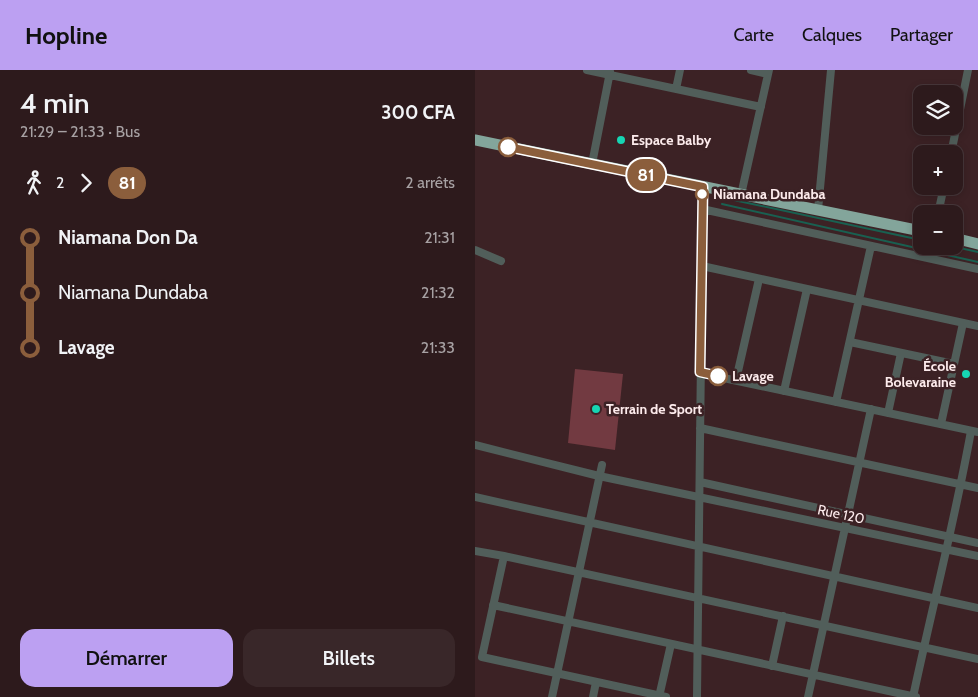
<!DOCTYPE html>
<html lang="fr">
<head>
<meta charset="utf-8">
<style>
	:root { --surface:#2d1a1c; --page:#392729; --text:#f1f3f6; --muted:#a7a1a3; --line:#48383b; --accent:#bca0f2 }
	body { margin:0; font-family:Cabin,sans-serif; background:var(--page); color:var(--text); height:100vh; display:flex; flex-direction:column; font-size:19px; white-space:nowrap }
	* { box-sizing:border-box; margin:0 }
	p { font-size:16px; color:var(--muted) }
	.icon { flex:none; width:28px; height:28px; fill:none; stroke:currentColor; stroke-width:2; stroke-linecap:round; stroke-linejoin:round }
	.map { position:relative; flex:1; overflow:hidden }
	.side { display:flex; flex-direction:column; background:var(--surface); width:475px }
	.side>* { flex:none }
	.badge { padding:0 10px; border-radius:16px; font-size:18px; line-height:32px }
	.buttons { position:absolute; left:438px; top:15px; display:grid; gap:10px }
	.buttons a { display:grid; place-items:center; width:50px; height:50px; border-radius:10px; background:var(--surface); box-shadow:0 2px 8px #0003,0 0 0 1px var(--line); font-size:25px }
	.map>.badge { position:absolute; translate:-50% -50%; box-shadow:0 0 0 2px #fff }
	.legs { display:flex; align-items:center; gap:8px; height:55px; padding:0 20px; font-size:16px }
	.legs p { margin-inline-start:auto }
	.overview { display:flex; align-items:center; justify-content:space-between; height:85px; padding:0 20px }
	h1 { font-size:28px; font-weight:600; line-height:38px }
	.primary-button { display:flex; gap:10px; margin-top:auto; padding:10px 20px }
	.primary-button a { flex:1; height:58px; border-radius:15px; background:var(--accent); color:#111; font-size:20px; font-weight:600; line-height:58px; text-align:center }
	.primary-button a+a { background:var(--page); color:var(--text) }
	ul { padding:0 20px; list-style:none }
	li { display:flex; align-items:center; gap:18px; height:55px; font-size:19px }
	li i { display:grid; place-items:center; width:8px; height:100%; margin:0 6px; background:currentColor }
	li i::after { content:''; width:12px; height:12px; margin:-6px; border:4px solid; border-radius:50%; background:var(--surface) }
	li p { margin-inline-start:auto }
	li:first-child i { background:linear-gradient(#0000 50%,currentColor 0) }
	li:last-child i { background:linear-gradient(currentColor 50%,#0000 0) }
	header { display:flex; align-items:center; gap:30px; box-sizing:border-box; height:70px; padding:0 25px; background:var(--accent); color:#111 }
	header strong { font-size:24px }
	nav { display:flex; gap:28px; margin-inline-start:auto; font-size:18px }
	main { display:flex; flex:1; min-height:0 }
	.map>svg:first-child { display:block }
	.green { fill:#723a41 }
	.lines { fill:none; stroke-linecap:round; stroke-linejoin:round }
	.stream { stroke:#196051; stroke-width:2 }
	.minor { stroke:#515e5a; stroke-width:8 }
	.highway { stroke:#83a59b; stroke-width:11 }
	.line-1-casing { stroke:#fff; stroke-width:11 }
	.line-1 { stroke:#8b5e3c; stroke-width:8 }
	.poi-dot { fill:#16d5b3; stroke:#3c2225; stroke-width:2 }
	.stop-1-dot { fill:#fff; stroke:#8b5e3c; stroke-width:2.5 }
	.labels { text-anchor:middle; stroke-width:5; stroke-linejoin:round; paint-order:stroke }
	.poi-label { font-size:14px; font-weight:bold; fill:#fdebec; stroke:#3c2225; text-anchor:start }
	.stop-label { font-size:14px; font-weight:bold; fill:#fdebec; stroke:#3c2225; text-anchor:start }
	.street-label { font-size:14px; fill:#fdebec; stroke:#3c2225 }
</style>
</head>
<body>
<header>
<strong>Hopline</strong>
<nav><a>Carte</a><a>Calques</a><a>Partager</a></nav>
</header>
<main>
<section class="side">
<div class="overview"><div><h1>4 min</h1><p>21:29 – 21:33 · Bus</p></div><b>300 CFA</b></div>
<div class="legs"><svg class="icon" aria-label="walk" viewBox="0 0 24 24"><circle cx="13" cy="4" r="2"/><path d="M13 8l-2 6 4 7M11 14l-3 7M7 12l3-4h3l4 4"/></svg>2<svg class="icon" aria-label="forward" viewBox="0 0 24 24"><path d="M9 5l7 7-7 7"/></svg><b class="badge" style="background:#8b5e3c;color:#fff">81</b><p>2 arrêts</p></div>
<ul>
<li><i style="color:#8b5e3c"></i><b>Niamana Don Da</b><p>21:31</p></li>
<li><i style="color:#8b5e3c"></i><span>Niamana Dundaba</span><p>21:32</p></li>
<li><i style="color:#8b5e3c"></i><b>Lavage</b><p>21:33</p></li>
</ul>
<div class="primary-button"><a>Démarrer</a><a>Billets</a></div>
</section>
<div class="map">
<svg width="503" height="627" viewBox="0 0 503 627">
	<rect width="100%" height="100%" fill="#3c2225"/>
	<path class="green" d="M 100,299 L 148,304 L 140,380 L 93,373 Z"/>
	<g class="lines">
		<path class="stream" d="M 249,128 L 446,170
			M 247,134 L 503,192
			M 476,176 L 503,182"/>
		<path class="minor" d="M 112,0 L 286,37
			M 276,0 L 293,4
			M 201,19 L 205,0
			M 476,84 L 493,0
			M 117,94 L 135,2
			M 266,125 L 294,0
			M 227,139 L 503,199
			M 343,140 L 356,0
			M 463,144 L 469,116
			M 0,180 L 26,191
			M 227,196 L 503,256
			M 375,272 L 479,294
			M 225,303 L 503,362
			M 261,310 L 284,209
			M 309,321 L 332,219
			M 361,332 L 396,176
			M 413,343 L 426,283
			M 466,354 L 488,253
			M 225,358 L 503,418
			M 0,375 L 124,406 L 503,486
			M 225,412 L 503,473
			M 0,427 L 503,538
			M 0,481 L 29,486 L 503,589
			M 29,486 L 7,587 L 191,627
			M 18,535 L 441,627
			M 297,596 L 308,546
			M 77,627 L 127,395
			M 118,627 L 121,612
			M 184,627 L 196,574
			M 222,627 L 228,117
			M 333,627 L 396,339
			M 438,627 C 457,538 480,450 496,361"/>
		<path class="highway" d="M 0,70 L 446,161
			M 479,168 L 503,174"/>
	</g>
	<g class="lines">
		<g class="line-1-casing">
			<path id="line-1" d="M 33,77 L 228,117 L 225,302 L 243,306"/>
		</g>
		<use href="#line-1" class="line-1"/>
	</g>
	<g class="poi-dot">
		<circle cx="146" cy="70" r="5"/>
		<circle cx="491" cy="304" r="5"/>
		<circle cx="121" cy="339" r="5"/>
	</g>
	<g class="stop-1-dot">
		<circle cx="33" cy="77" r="9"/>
		<circle cx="227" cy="124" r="6"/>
		<circle cx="243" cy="306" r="9"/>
	</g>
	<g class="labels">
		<g class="poi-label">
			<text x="156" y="75">Espace Balby</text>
			<text x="481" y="301" text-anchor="end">École<tspan x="481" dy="16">Bolevaraine</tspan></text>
			<text x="131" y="344">Terrain de Sport</text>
		</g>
		<g class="stop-label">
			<text x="238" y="129">Niamana Dundaba</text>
			<text x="257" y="311">Lavage</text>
		</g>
		<g class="street-label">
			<text transform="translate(366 444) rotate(12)" y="5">Rue 120</text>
		</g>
	</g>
</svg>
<div class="buttons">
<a><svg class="icon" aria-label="layers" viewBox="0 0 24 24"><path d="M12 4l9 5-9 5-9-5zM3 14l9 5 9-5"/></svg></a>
<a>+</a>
<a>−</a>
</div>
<b class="badge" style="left:171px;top:105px;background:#8b5e3c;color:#fff">81</b>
</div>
</main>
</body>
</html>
